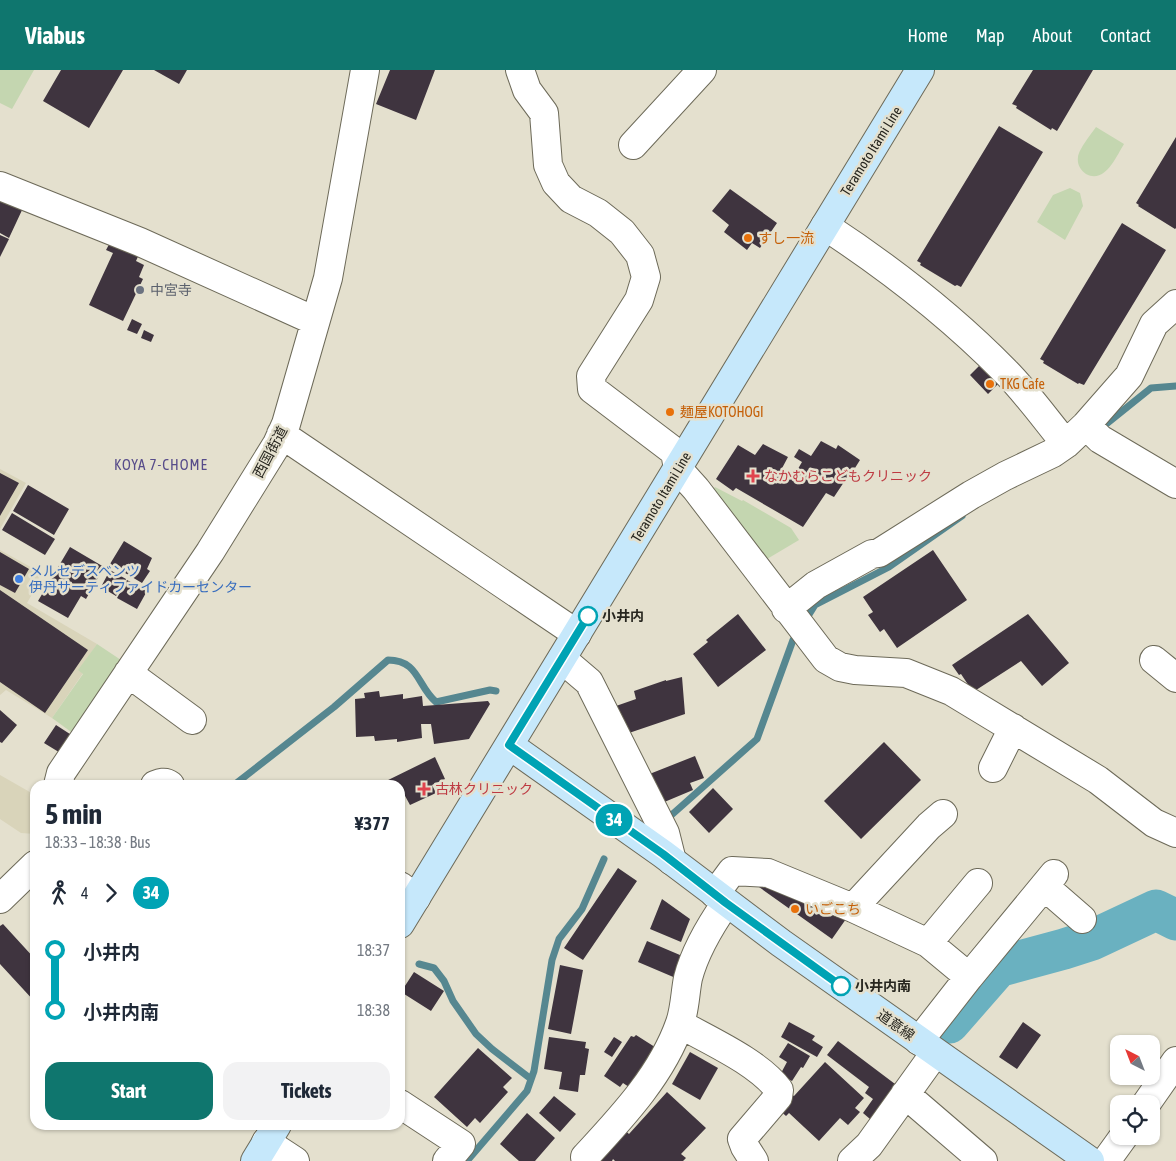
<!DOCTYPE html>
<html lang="en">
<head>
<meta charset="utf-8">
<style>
	:root { --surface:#fff; --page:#f2f2f3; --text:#1f2937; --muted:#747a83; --accent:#0f766e }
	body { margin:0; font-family:"Asap Condensed","Noto Sans JP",sans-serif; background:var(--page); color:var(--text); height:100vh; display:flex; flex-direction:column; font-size:19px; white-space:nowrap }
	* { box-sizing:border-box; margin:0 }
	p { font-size:16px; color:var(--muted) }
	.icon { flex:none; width:28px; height:28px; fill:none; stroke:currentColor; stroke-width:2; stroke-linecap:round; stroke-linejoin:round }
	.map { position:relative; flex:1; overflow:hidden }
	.panel { position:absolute; left:30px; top:710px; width:375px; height:350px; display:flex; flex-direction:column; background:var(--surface); border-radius:15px; box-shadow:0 1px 4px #0004 }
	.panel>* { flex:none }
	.badge { padding:0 10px; border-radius:16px; font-size:18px; line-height:32px }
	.needle { width:32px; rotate:318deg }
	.tools { position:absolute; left:1110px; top:965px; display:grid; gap:10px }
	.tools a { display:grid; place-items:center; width:50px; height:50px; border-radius:10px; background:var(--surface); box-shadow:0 1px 4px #0004; font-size:25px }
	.map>.badge { position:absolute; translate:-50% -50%; box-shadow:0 0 0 2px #fff }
	.legs { display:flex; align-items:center; gap:8px; height:55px; padding:0 15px; font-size:16px }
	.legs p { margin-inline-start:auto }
	.summary { display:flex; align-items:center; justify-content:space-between; height:85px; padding:0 15px }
	h1 { font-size:28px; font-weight:700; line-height:38px }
	.primary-button { display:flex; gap:10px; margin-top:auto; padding:10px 15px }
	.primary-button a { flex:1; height:58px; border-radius:15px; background:var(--accent); color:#fff; font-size:20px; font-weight:700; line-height:58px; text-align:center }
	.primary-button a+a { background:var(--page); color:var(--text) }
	ul { padding:0 15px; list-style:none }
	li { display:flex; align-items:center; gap:18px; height:60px; font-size:19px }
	li i { display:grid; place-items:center; width:8px; height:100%; margin:0 6px; background:currentColor }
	li i::after { content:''; width:12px; height:12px; margin:-6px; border:4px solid; border-radius:50%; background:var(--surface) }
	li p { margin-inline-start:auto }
	li:first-child i { background:linear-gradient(#0000 50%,currentColor 0) }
	li:last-child i { background:linear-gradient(currentColor 50%,#0000 0) }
	header { display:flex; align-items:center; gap:30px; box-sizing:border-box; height:70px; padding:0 25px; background:var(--accent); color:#fff }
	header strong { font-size:24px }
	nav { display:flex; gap:28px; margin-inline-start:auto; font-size:18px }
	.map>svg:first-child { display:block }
	.built { fill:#d9d4ba }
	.green { fill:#c4d6b0 }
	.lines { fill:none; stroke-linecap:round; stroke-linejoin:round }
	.stream { stroke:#568790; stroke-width:7 }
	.river { stroke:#6ab1c0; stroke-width:41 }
	.building { fill:#3f343f }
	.street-casing { stroke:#6d6a59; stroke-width:30 }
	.secondary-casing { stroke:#6d6a59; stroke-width:30 }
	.street { stroke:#fff; stroke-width:28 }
	.secondary { stroke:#c6e8fb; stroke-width:28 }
	.line-1-casing { stroke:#fff; stroke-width:11 }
	.line-1 { stroke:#00a3b4; stroke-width:8 }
	.food-dot { fill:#e8710a; stroke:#e4e0ce; stroke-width:2 }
	.worship-dot { fill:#6b7280; stroke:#e4e0ce; stroke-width:2 }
	.health-dot { fill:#e0444e; stroke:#e4e0ce; stroke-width:2 }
	.shop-dot { fill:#3f7fe0; stroke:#e4e0ce; stroke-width:2 }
	.stop-1-dot { fill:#fff; stroke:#00a3b4; stroke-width:2.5 }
	.labels { text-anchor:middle; stroke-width:5; stroke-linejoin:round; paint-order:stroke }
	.street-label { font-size:14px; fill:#27261f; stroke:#e4e0ce }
	.food-label { font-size:14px; fill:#c56008; stroke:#e4e0ce; text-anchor:start }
	.worship-label { font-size:14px; fill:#5b616d; stroke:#e4e0ce; text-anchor:start }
	.health-label { font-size:14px; fill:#be3a42; stroke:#e4e0ce; text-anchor:start }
	.shop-label { font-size:14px; fill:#366cbe; stroke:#e4e0ce; text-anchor:start }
	.stop-label { font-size:14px; font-weight:bold; fill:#27261f; stroke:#e4e0ce; text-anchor:start }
	.neighbourhood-label { font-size:15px; letter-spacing:1px; fill:#574c8a; stroke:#e4e0ce }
</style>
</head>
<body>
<header>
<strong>Viabus</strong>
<nav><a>Home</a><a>Map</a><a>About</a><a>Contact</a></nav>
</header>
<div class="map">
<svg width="1176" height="1091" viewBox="0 0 1176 1091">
	<rect width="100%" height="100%" fill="#e4e0ce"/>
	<path class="built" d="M 0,399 L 26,413 L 0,459 Z
		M 0,480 L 38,501 L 39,512 L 27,533 L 97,574 L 79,600 L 83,603 L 52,648 L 6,620 L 0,625 Z
		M 0,705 L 35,725 L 35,764 L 21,763 L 0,749 Z"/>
	<path class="green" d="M 0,0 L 34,0 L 12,39 L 0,33 Z
		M 1096,57 L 1124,74 C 1116,87 1105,114 1086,104 C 1080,100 1077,94 1078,87 C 1079,79 1091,64 1096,57 Z
		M 1070,118 L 1080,123 L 1083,136 L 1065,170 L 1037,152 L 1053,125 Z
		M 715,417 L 742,431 L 743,430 L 791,458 L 799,470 L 762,492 L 710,423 Z
		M 97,574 L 124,592 L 74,664 L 52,648 L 83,604 L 78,600 Z"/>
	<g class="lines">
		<path class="stream" d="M 1100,359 L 1151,318 L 1176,316
			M 805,551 L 815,535 L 889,497 L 962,446
			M 234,715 L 334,637 L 388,590 C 419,590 417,616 436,632 L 490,620 L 496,621
			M 667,749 L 757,669 L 793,570 L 798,563
			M 419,894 L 434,898 L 444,911 L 453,931 L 476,964 L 492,979 L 531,1009
			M 467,1091 L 527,1021 L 534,1001 L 552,890 L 559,869 L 582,839 L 604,789"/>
		<path class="river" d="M 949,953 L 998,897 L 1064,879 L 1092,870 L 1156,840 L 1176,850"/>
	</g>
	<path class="building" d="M 61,0 L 123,0 L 89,58 L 43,31 Z
		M 154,0 L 187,0 L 179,14 Z
		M 390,0 L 435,0 L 416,50 L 376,34 Z
		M 1033,0 L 1093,0 L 1057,61 L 1052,58 L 1051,60 L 1016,38 L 1017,36 L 1012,34 Z
		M 999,56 L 1043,82 L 961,217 L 957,215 L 955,216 L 920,195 L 921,193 L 917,191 Z
		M 1176,67 L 1176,158 L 1175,159 L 1138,136 L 1139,135 L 1136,133 Z
		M 730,119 L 777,153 L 760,178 L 752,173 L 747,180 L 724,162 L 729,155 L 712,141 Z
		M 0,130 L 23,138 L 9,168 L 0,163 Z
		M 1122,153 L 1166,180 L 1084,315 L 1079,313 L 1078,314 L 1043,293 L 1044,291 L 1040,289 Z
		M 0,165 L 9,169 L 0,187 Z
		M 113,167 L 141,180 L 136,191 L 144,195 L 139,207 L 143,209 L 123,251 L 89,235 L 113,183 L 106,180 Z
		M 132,249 L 142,254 L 137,264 L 127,260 Z
		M 144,260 L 154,265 L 151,272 L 141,268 Z
		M 979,296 L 998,314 L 988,324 L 970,305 Z
		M 821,371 L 836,379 L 838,375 L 860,390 L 850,406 L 848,406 L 834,427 L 826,423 L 803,457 L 736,418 L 733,421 L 716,409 L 738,375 L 755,385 L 763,374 L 788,387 L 780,402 L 792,409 L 802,392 L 794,387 L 799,379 L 811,386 Z
		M 0,403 L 19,413 L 0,446 Z
		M 28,415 L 69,439 L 54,465 L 13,441 Z
		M 12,443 L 55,469 L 45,485 L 2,460 Z
		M 124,471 L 152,488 L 147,499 L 150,501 L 142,513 L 110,494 Z
		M 70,477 L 104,497 L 86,529 L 81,526 L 68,548 L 38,531 Z
		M 933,480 L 967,530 L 897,578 L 884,559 L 880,562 L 868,545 L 873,542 L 863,527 Z
		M 0,482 L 29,499 L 15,523 L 0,515 Z
		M 110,500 L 126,509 L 116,526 L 101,517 Z
		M 127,510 L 147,521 L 137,539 L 117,528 Z
		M 0,520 L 88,580 L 45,643 L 0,612 Z
		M 738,544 L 766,580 L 718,617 L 693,584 L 708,572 L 706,570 Z
		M 1028,544 L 1069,593 L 1042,616 L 1021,591 L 973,622 L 961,604 L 959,605 L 952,595 Z
		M 682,607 L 685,644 L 626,664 L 616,636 L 636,629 L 634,621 L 666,610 L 666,611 Z
		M 379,621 L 380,627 L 403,624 L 403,629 L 422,626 L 423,636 L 488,631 L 490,634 L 469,669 L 434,674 L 431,654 L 421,654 L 422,668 L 397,672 L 397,669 L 375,671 L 374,666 L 356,667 L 355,629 L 365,628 L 364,623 Z
		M 0,640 L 17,655 L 2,673 L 0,672 Z
		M 56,655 L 73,666 L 62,684 L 44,673 Z
		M 884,672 L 921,710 L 861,769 L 824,731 Z
		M 695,686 L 704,708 L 690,713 L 693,720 L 662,733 L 647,705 Z
		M 435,687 L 445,709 L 432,715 L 436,723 L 410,735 L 404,724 L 400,726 L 400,715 L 378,715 Z
		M 713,718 L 733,739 L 709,763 L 689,742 Z
		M 618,798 L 637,811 L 583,890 L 564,878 Z
		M 764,810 L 846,849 L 832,869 L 759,817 Z
		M 662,829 L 690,849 L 681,872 L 650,859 Z
		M 3,854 L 35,889 L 35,932 L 0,894 L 0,856 Z
		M 647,871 L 687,888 L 678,909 L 638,892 Z
		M 560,895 L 583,900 L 571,964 L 548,959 Z
		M 414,902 L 444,921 L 431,941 L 401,922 Z
		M 789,952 L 815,966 L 812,970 L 823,977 L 817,987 L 781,967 Z
		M 1023,952 L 1041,965 L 1017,999 L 999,987 Z
		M 636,965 L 658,979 L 632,1019 L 623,1013 L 620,1017 L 604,1006 L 631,966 L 634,967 Z
		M 549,967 L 586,972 L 585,978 L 589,979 L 585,1005 L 580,1005 L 578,1022 L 559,1019 L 562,1002 L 544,999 Z
		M 614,967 L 622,972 L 612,987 L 604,982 Z
		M 838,971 L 899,1017 L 884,1037 L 881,1035 L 870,1049 L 863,1043 L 873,1029 L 865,1023 L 869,1017 L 827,985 Z
		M 788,973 L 810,986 L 803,998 L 801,997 L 792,1011 L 780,1005 L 787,992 L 779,987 Z
		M 478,978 L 512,1008 L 503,1017 L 508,1022 L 480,1053 L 475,1048 L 467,1057 L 434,1027 Z
		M 690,982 L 718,998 L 700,1030 L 672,1014 Z
		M 825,992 L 864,1028 L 855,1038 L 860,1042 L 848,1055 L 840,1048 L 819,1071 L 789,1043 L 786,1046 L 777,1038 L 790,1024 L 794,1026 Z
		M 667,1022 L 706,1058 L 681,1084 L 686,1088 L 683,1091 L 615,1091 L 613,1089 L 612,1091 L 592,1091 L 620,1056 L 629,1064 Z
		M 554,1026 L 576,1044 L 560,1062 L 539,1043 Z
		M 527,1043 L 555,1068 L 535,1091 L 519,1091 L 500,1074 Z"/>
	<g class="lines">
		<g class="street-casing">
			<path id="street" d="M 520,0 L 527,20 L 544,43 L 548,95 L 556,113 L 571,129 L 598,143 L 622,162 L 640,185 L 646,207 L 639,230 L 591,306 L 592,319 L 675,382 L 678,399 L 696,419 L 826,589 L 840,597 L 855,600 L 906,603 L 951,621 L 1098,710 L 1154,753 L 1176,763
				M 633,75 L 702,0
				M 0,116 L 140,172 L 315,251
				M 825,156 C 889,198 951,246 1005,301 C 1027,323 1046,350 1066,374
				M 1086,355 L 1100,369 L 1176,414
				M 281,364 L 577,564
				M 786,539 L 816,515 L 872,484 L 879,483 L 971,425 L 1005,406 L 1053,383 L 1066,374 L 1086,355 L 1129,306 L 1154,254 L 1176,234
				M 562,589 L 589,612 L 665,763 L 672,791
				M 1154,590 L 1176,608
				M 128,603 L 192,650
				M 993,698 L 1013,658
				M 58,715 L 61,703 L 210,482 L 277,374 L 286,354 L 328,208 L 365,0
				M 155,715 C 160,713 165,711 170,715
				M 400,816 L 416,828
				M 1044,816 L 1082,849
				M 715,824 L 732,801 L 768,803 L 853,838 L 928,873 L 969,907
				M 0,829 L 35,795
				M 853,838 L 929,756 L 943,744
				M 928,873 L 978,813
				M 680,954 C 710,971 758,992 779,1020 L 778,1027 L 742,1069 L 745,1077 L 754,1091
				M 919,971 L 969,907 L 1054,804
				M 905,1024 L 983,1091
				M 400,1034 L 461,1074 L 447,1091
				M 1146,1034 L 1176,991
				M 266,1072 L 295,1091
				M 585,1087 C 621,1048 662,1005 680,953 C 685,939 685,923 688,908 C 695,881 710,856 726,833
				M 852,1091 L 869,1075 L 935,983
				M 1106,1091 L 1124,1066"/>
		</g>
		<g class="secondary-casing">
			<path id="secondary" d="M 509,675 L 663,784 L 781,873 L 1090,1091
				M 400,854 L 920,0
				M 255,1091 L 277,1055"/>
		</g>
		<use href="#street" class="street"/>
		<use href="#secondary" class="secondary"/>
	</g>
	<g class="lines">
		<g class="line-1-casing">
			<path id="line-1" d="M 588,546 L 509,675 L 663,784 L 726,833 L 841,916"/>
		</g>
		<use href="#line-1" class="line-1"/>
	</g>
	<g class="food-dot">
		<circle cx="748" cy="168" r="5"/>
		<circle cx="990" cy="314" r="5"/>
		<circle cx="670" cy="342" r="5"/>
		<circle cx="795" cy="839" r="5"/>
	</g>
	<circle class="worship-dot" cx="140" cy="220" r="5"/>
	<g class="health-dot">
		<path d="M750.5 398.5h5v5h5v5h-5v5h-5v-5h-5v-5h5z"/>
		<path d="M421.5 711.5h5v5h5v5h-5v5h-5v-5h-5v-5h5z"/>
	</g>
	<circle class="shop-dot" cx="19" cy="509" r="5"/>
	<g class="stop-1-dot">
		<circle cx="588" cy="546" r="9"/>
		<circle cx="841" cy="916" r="9"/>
	</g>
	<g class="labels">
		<g class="street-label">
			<text transform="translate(871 81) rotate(-58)" y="5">Teramoto Itami Line</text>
			<text transform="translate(270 382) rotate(-62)" y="5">西国街道</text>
			<text transform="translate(661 427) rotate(-59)" y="5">Teramoto Itami Line</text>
			<text transform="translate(896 955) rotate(35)" y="5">道意線</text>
		</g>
		<g class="food-label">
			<text x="758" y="173">すし一流</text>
			<text x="1000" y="319">TKG Cafe</text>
			<text x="680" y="347">麺屋KOTOHOGI</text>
			<text x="805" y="844">いごこち</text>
		</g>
		<g class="worship-label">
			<text x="150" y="225">中宮寺</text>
		</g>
		<g class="health-label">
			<text x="764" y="411">なかむらこどもクリニック</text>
			<text x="435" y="724">古林クリニック</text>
		</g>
		<g class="shop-label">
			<text x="29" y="506">メルセデスベンツ<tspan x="29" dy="16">伊丹サーティファイドカーセンター</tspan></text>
		</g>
		<g class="stop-label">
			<text x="602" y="551">小井内</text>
			<text x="855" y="921">小井内南</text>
		</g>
		<g class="neighbourhood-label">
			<text x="161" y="400">KOYA 7-CHOME</text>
		</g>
	</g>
</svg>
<div class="tools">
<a><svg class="needle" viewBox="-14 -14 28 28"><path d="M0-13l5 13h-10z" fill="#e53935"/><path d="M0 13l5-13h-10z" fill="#747a83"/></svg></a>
<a><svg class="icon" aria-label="locate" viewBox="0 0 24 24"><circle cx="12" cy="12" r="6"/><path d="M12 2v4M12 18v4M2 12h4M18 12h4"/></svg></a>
</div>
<b class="badge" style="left:614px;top:750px;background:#00a3b4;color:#fff">34</b>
<section class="panel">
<div class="summary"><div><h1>5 min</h1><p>18:33 – 18:38 · Bus</p></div><b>¥377</b></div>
<div class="legs"><svg class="icon" aria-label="walk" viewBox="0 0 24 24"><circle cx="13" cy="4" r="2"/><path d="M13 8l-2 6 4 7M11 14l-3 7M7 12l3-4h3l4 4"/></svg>4<svg class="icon" aria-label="forward" viewBox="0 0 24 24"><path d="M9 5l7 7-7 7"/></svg><b class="badge" style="background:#00a3b4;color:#fff">34</b></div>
<ul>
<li><i style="color:#00a3b4"></i><b>小井内</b><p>18:37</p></li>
<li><i style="color:#00a3b4"></i><b>小井内南</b><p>18:38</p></li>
</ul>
<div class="primary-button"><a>Start</a><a>Tickets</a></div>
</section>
</div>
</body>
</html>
